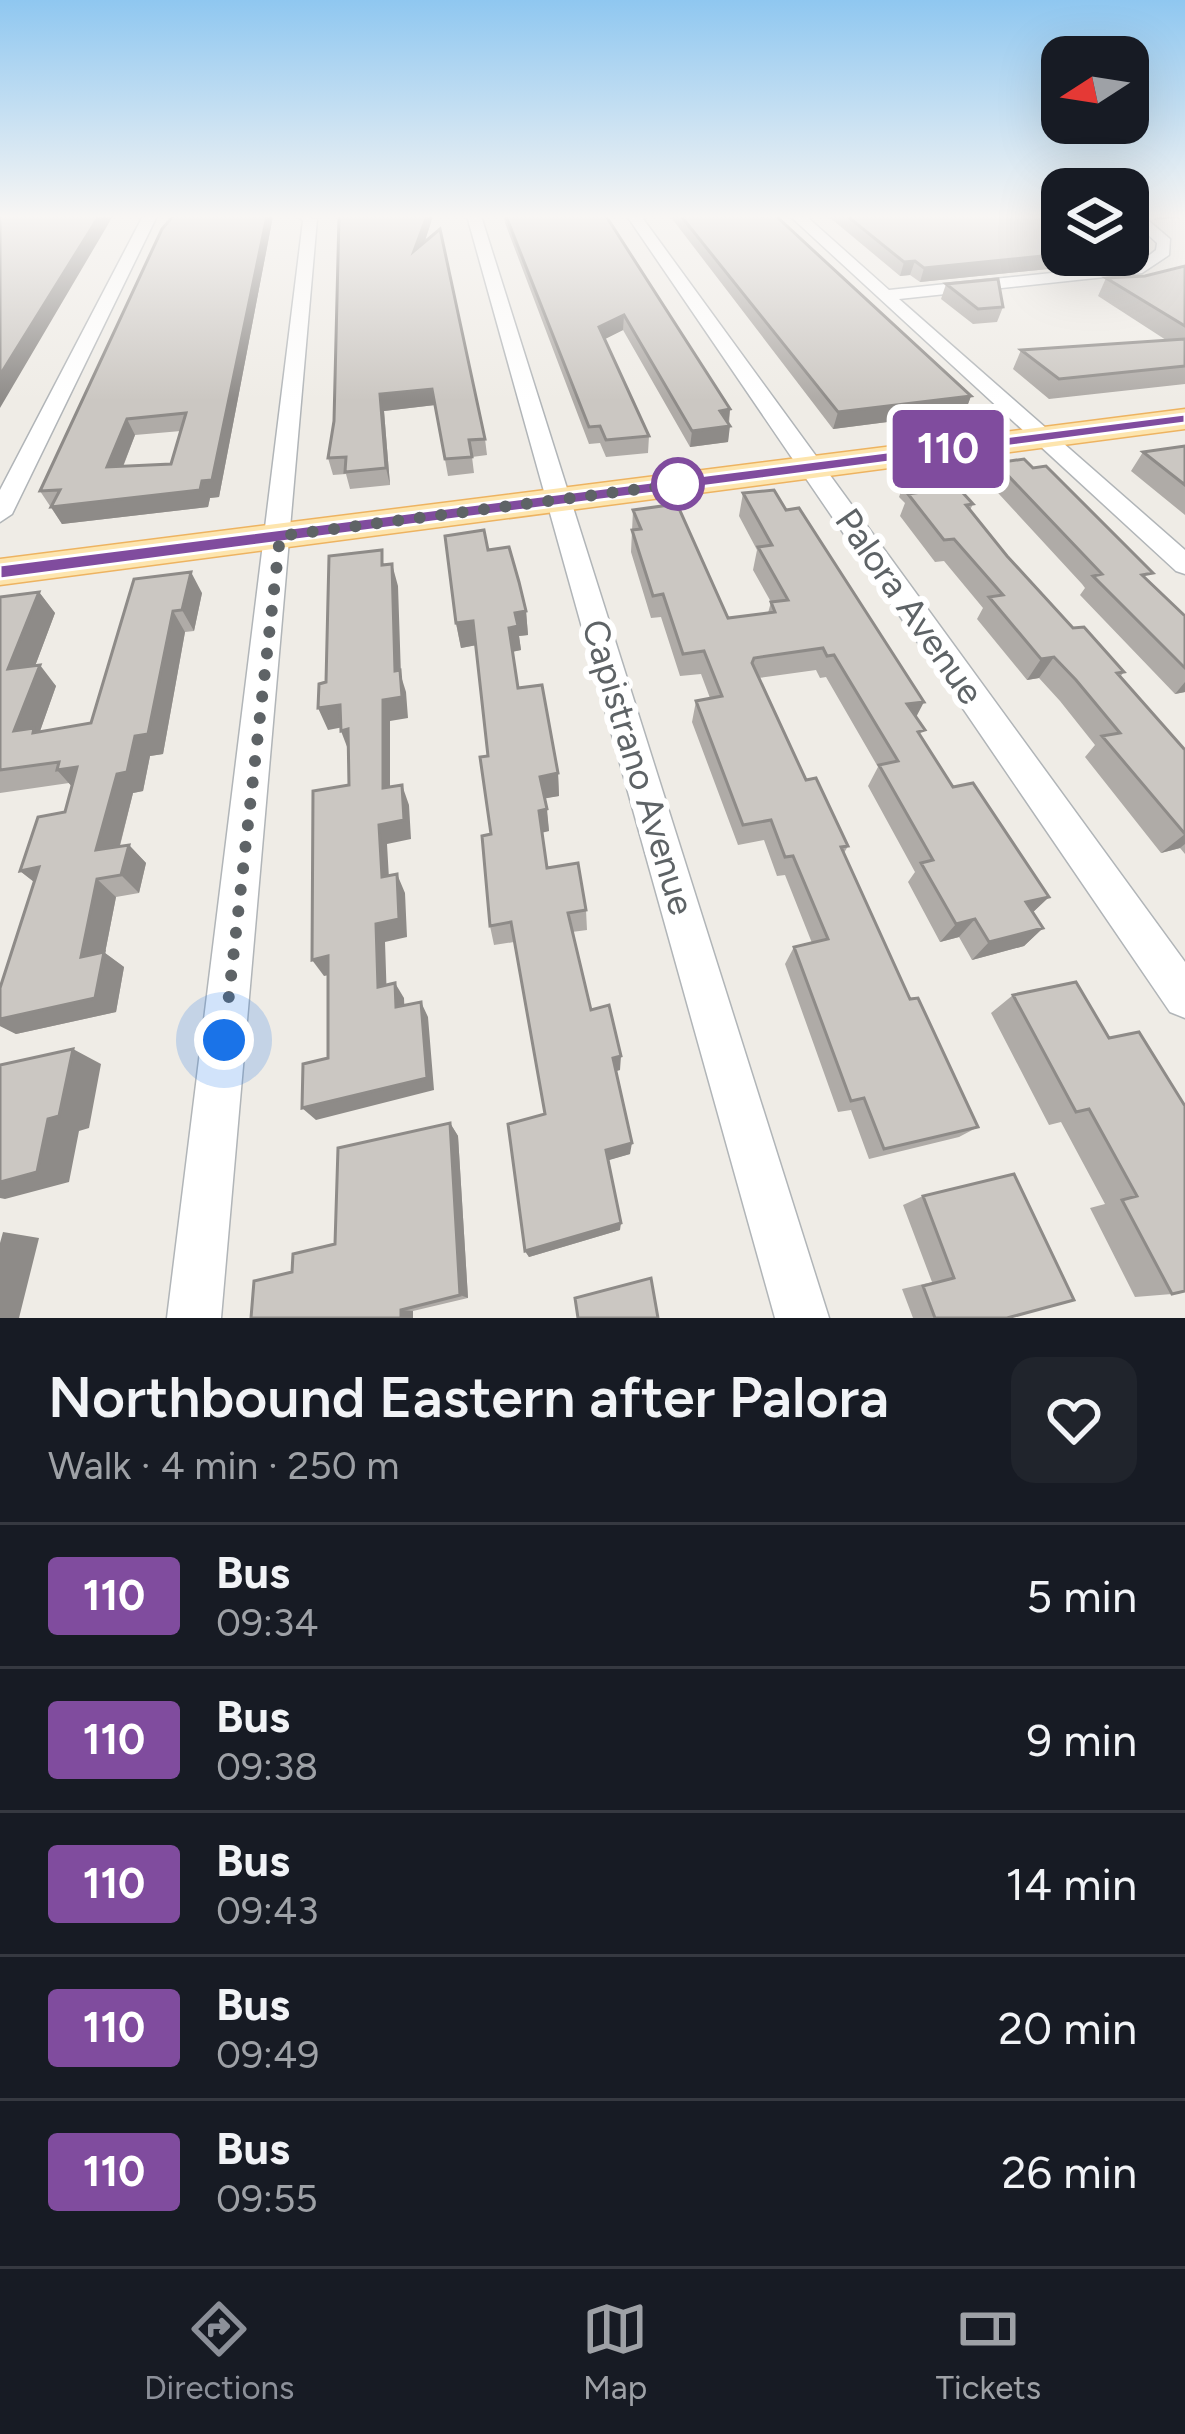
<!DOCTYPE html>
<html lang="en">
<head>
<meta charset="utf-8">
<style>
	:root { --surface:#171b24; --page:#20242c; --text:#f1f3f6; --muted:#9ea1a6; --line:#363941; --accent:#8c9099 }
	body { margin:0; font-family:Figtree,sans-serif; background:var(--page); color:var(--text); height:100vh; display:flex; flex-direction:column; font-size:45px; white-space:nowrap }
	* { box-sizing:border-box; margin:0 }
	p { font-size:39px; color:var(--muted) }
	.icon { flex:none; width:66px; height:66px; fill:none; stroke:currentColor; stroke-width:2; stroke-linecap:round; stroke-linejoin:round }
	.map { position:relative; height:1318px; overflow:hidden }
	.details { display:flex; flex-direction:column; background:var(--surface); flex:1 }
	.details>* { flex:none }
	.badge { padding:0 24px; border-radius:9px; font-size:42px; line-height:78px }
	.needle { width:78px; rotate:258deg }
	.tools { position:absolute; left:1041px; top:36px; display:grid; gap:24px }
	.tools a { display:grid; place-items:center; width:108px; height:108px; border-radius:24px; background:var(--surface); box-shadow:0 12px 48px #0002; font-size:60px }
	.you { position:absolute; width:60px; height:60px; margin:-30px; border:9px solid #fff; border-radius:50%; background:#1a73e8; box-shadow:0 0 0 18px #1a73e833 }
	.map>.badge { position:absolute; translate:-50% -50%; box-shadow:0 0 0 6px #fff }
	.round { display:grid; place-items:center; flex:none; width:126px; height:126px; border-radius:24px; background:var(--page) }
	.head { display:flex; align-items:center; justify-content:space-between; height:204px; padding:0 48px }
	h1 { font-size:57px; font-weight:600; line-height:90px }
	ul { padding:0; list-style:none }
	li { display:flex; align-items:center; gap:36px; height:144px; padding:0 48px; border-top:3px solid var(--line) }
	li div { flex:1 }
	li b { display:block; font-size:45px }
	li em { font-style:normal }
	li .badge { min-width:132px; font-weight:700; text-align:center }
	.tab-bar { display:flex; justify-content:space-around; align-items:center; height:168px; border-top:3px solid var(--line); background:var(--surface); font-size:33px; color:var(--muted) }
	.tab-bar a { display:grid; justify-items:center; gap:6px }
	.tab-bar .selected { color:var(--accent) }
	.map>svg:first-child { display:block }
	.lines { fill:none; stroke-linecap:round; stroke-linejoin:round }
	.street-casing { stroke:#b1b5b8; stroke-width:3 }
	.primary-casing { stroke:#edb361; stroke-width:3 }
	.street { fill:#fff; fill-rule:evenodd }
	.primary { fill:#fde5ae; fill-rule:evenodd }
	.wall { fill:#afaba7; fill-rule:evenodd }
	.shaded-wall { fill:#8e8b88 }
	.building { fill:#cbc7c2; stroke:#8e8b88; stroke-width:3; fill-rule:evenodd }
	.line { fill:#804c9e; stroke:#fff; stroke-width:3 }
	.walk { stroke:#5e6366; stroke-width:12; stroke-dasharray:0 21.6 }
	.stop-dot { fill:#fff; stroke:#804c9e; stroke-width:6 }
	.labels { text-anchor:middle; stroke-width:12; stroke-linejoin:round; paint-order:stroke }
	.street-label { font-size:36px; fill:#5e6366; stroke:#fff }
</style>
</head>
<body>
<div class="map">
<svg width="1185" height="1318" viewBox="0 0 1185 1318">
	<rect width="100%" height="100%" fill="#efece6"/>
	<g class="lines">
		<g class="street-casing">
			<path id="street" d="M 143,216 L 157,216 L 12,514 L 0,522 L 0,490 Z
				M 298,216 L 317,219 L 221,1318 L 167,1318 L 303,221 Z
				M 467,216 L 481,216 L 829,1318 L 775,1318 Z
				M 627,216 L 641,216 L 1185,962 L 1185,1018 L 1170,1012 Z
				M 790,216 L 806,216 L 889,290 L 1138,264 L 1156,250 L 1157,243 L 1128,216 L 1143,216 L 1170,239 L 1169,255 L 1142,273 L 899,299 L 1185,550 L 1185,574 L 1176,571 Z"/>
		</g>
		<g class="primary-casing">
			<path id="primary" d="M 1185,409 L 1185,429 L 0,585 L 0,559 Z"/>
		</g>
		<use href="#street" class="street"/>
		<use href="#primary" class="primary"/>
	</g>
	<path class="wall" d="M 173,216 L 273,216 L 219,497 L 210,498 L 208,507 L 62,524 L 40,491 ZM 181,431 L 171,464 L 123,467 L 135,435 Z
		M 339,216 L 433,216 L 424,243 L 485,439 L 487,455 L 472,457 L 474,473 L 448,476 L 435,405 L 384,411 L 390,485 L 350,489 L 346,474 L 333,475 L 328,458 L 334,421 Z
		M 504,216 L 606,216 L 730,409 L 728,442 L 690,447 L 623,330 L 605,339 L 649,436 L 648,453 L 606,457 L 600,443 L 589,444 L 505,223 Z
		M 670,216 L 776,216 L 971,396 L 965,412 L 833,429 Z
		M 828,216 L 1062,216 L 1078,266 L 920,282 L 910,275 L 900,276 Z
		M 1185,266 L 1185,384 L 1049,399 L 1013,369 L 1021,350 L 1166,340 L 1098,296 L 1106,278 L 1145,276 Z
		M 946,284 L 1003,307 L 997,322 L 973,324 L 941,299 Z
		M 1185,446 L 1185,515 L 1131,471 L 1143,452 Z
		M 996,463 L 1148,580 L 1185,616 L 1185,692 L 1175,694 L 1080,595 L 1085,588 L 1082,584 L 987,481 Z
		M 907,475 L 973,504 L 970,510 L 1007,556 L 1073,628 L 1124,672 L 1120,677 L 1185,750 L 1185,854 L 1180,848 L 1161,853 L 1085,757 L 1095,745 L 1060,701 L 1039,678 L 1027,680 L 977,619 L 983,608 L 944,561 L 935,562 L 900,516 L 905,503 L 899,497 Z
		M 743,493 L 916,717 L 921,737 L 953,787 L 1049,897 L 1033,912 L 1043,928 L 1024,946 L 972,960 L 959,937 L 940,942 L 908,882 L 915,872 L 868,786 L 878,767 L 826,677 L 820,678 L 816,670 L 759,678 L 806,780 L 848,846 L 844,853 L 910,999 L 978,1127 L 959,1137 L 869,1159 L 851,1110 L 838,1112 L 785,964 L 794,947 L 812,943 L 785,875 L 777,876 L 764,840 L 738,845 L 692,722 L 696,701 L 710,698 L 701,674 L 680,676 L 661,617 L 651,618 L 631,552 L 633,510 L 728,618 L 768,613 L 771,602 L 753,570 L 757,550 L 739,516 Z
		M 488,550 L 526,611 L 528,635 L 519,636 L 521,650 L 512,652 L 518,688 L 558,773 L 559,796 L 545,798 L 549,831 L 542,832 L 547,868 L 586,910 L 587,930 L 572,932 L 591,1010 L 620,1070 L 616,1071 L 630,1154 L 608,1160 L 620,1230 L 529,1257 L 525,1251 L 545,1114 L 514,942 L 494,945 L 490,926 L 491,834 L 488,756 L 476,645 L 461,648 L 456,623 Z
		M 134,579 L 202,593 L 194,631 L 185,632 L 163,754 L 150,756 L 143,791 L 133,793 L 120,846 L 129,845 L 146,863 L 139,893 L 116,897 L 105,953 L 124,967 L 116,1012 L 16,1034 L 0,1026 L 0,988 L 34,882 L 20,871 L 65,812 L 72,786 L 69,783 L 0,793 L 0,597 L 39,592 L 55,613 L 35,666 L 56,686 L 40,731 L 91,723 Z
		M 1076,982 L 1172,1294 L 1135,1297 L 1090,1208 L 1105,1204 L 1061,1122 L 1049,1125 L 991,1013 L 1013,995 Z
		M 450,1123 L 458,1136 L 468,1298 L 413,1311 L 413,1318 L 292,1272 L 335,1244 Z
		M 923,1196 L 1007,1318 L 913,1318 L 902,1289 L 932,1282 L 903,1205 Z"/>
	<path class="shaded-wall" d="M 99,216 L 113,216 L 0,408 L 0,375 Z
		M 267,216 L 273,216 L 219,497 L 210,498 L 208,507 L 62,524 L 51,507 L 202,481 Z
		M 427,216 L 433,216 L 417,266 L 414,251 Z
		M 1156,216 L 1185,216 L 1185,217 L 1154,220 Z
		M 1062,255 L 1109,255 L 1078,266 L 920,282 L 924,268 Z
		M 915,261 L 910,275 L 900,276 L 904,262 Z
		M 624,315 L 623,330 L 599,342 L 599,327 Z
		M 432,389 L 435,405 L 384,411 L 390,485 L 386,468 L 380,394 Z
		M 971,396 L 965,412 L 833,429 L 838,412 Z
		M 730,409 L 728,426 L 720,411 Z
		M 127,419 L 135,435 L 116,484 L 107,467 Z
		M 730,426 L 728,442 L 690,447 L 692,431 Z
		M 392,564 L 398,586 L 401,676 L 406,692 L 408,718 L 390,721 L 390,809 L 383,788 L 383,700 L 395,671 Z
		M 191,572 L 202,593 L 194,631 L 182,610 Z
		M 39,592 L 55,613 L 26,690 L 8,669 Z
		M 173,611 L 185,632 L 163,754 L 150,756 L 143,791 L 133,793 L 114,868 L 96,850 L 117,774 L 135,736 Z
		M 526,611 L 528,635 L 519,636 L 521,650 L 511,652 L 509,628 L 515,613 Z
		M 473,621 L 477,645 L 461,648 L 456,623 Z
		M 1054,657 L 1039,678 L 1027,680 L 1041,659 Z
		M 40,665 L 56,686 L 39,734 L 14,731 Z
		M 1185,682 L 1185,692 L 1175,694 Z
		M 924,702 L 913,723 L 907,704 Z
		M 340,705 L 349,726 L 328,730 L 318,708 Z
		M 348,729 L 349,752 L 341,731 Z
		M 77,767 L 75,790 L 57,770 Z
		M 558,773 L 559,796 L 542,799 L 540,777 Z
		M 402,785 L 409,805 L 411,839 L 387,844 L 390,896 L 382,877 L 379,825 Z
		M 547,809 L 549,831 L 541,833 L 539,811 Z
		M 1185,834 L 1185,844 L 1180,848 L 1161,853 Z
		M 129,845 L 146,863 L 139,893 L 121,875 Z
		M 39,867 L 42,888 L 20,871 Z
		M 397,874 L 405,893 L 407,937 L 385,942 L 387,1002 L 378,987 L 376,924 Z
		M 97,879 L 116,897 L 105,953 L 124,967 L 116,1012 L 16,1034 L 0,1026 L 0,1019 L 81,957 Z
		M 1049,897 L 1030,915 L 1026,902 Z
		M 975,919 L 959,937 L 940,942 L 956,924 Z
		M 1043,928 L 1024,946 L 972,960 L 989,942 Z
		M 328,956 L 340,973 L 324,976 L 312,960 Z
		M 395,983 L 404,998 L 405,1022 L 396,1007 Z
		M 421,1002 L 428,1017 L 434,1090 L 316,1120 L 302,1108 Z
		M 73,1049 L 101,1064 L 89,1128 L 79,1131 L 69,1182 L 5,1199 L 0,1198 L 0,1182 L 48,1119 Z
		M 621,1056 L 620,1070 L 612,1072 L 613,1058 Z
		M 450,1123 L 458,1136 L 468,1298 L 460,1295 Z
		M 632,1143 L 630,1154 L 606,1161 L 606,1150 Z
		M 621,1223 L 620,1230 L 529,1257 L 525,1251 Z
		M 3,1232 L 39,1238 L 19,1318 L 0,1318 L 0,1243 Z
		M 401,1310 L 413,1311 L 413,1318 L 401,1318 Z"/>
	<path class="building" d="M 0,216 L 99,216 L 0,375 Z
		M 173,216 L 267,216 L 212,480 L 202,481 L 200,490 L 51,507 L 60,490 L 40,491 L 162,229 ZM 186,413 L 171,464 L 107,467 L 127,419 Z
		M 339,216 L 427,216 L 414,251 L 440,229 L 485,439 L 469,440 L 472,457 L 445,459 L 432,389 L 380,394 L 386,468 L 345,472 L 346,457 L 328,458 L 334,421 Z
		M 506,216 L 606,216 L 730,409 L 720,411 L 730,426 L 692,431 L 624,315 L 599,327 L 649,436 L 606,440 L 600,426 L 589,427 Z
		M 681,216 L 776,216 L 971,396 L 838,412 Z
		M 847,216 L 1062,216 L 1062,254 L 924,268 L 915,261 L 904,262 Z
		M 1185,266 L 1185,326 L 1106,278 L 1145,276 Z
		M 998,279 L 1003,307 L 978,309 L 946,284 Z
		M 1185,339 L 1185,366 L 1059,379 L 1021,350 Z
		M 1185,446 L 1185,485 L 1143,452 Z
		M 1024,459 L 1033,468 L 1046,466 L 1153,573 L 1142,575 L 1185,616 L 1185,668 L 1093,576 L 1102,574 L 996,463 Z
		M 942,470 L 973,504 L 966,505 L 1007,556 L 1073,628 L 1084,627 L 1124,672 L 1117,673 L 1185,750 L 1185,834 L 1102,736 L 1120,733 L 1076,680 L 1054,657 L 1041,659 L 989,597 L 1003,595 L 954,539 L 944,540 L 908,494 L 922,492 L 907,475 Z
		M 774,490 L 786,510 L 799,508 L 924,702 L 907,704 L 925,730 L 918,732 L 953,787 L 973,783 L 1049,897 L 1026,902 L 1043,928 L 989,942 L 975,919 L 956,924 L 921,863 L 933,860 L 879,765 L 898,761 L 834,655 L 827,656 L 823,648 L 754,658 L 752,663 L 806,780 L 816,778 L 848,846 L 841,847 L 910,999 L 918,998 L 978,1127 L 884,1149 L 864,1098 L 851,1101 L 794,947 L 828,939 L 793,856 L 785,857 L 771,820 L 743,825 L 696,701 L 722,696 L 704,651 L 683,654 L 663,594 L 653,596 L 632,530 L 641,529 L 633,510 L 677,504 L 728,618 L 775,612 L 771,602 L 788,600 L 758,547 L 772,545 L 743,493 Z
		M 484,530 L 488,550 L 509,547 L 519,582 L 526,611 L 515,613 L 518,626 L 509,628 L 518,688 L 542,685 L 558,773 L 540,777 L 547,809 L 539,811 L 547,868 L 578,863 L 586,910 L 568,913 L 591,1010 L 609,1005 L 621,1056 L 613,1058 L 632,1143 L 606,1150 L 621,1223 L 525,1251 L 508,1124 L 545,1114 L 511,922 L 490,926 L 482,836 L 491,834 L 480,757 L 488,756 L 473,621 L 456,623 L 445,536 Z
		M 382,550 L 382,565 L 392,564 L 395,671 L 400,670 L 402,697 L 383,700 L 383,788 L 402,785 L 404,820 L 379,825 L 382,877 L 397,874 L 399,919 L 376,924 L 378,987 L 395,983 L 396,1007 L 421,1002 L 427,1078 L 302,1108 L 303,1064 L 328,1058 L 328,956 L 312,960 L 313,791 L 349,785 L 348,729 L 341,731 L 340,705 L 318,708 L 319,684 L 326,682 L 329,556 Z
		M 191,572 L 182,610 L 173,611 L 148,734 L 135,736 L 127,772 L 117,774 L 96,850 L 129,845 L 121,875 L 97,879 L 81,957 L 104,952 L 95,998 L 0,1019 L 0,988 L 39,867 L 20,871 L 38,817 L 65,812 L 77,767 L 57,770 L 59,762 L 0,770 L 0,597 L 39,592 L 8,669 L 40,665 L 14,731 L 34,728 L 33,733 L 91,723 L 134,579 Z
		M 1076,982 L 1109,1038 L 1139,1032 L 1185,1106 L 1185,1291 L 1172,1294 L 1122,1200 L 1137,1196 L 1089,1109 L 1076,1112 L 1013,995 Z
		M 73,1049 L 59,1116 L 48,1119 L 37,1172 L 0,1182 L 0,1065 Z
		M 450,1123 L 460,1295 L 401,1310 L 401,1318 L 251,1318 L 254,1281 L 292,1272 L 293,1254 L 335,1244 L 338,1148 Z
		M 1014,1174 L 1074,1300 L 1007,1318 L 935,1318 L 923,1286 L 954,1278 L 923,1196 Z
		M 651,1278 L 658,1318 L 578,1318 L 575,1298 Z"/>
	<linearGradient id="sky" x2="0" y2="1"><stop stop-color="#8fc7f0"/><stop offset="0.54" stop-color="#f8f6f4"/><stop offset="1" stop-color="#f8f6f4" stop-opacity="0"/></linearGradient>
	<rect width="1185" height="401" fill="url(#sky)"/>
	<path class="line" d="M 1185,414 L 1185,423 L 0,579 L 0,565 Z"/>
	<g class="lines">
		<path class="walk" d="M 224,1040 L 280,536 L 686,483 L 678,484"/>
	</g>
	<circle class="stop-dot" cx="678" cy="484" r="24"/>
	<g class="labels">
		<g class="street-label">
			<text transform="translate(910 606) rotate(55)" y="13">Palora Avenue</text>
			<text transform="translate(639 767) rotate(73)" y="13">Capistrano Avenue</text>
		</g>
	</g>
</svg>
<div class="tools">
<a><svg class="needle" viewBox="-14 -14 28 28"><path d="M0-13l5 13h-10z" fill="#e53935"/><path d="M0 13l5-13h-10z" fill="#9ea1a6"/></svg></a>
<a><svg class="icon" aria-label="layers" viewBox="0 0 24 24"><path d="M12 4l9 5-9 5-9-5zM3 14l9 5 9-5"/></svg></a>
</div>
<div class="you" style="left:224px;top:1040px"></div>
<b class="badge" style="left:948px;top:449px;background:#804c9e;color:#fff">110</b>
</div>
<section class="details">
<div class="head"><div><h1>Northbound Eastern after Palora</h1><p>Walk · 4 min · 250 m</p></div><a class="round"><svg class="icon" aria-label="heart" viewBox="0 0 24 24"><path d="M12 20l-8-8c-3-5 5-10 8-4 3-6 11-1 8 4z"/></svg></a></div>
<ul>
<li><span class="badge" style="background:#804c9e;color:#fff">110</span><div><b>Bus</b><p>09:34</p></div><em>5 min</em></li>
<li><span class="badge" style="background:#804c9e;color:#fff">110</span><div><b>Bus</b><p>09:38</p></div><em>9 min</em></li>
<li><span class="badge" style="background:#804c9e;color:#fff">110</span><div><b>Bus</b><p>09:43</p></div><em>14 min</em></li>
<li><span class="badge" style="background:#804c9e;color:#fff">110</span><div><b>Bus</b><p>09:49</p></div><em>20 min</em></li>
<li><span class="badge" style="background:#804c9e;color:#fff">110</span><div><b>Bus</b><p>09:55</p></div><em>26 min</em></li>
</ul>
</section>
<nav class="tab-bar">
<a class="selected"><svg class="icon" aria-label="directions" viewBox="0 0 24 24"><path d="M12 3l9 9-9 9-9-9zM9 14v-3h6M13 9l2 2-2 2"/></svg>Directions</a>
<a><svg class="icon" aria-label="map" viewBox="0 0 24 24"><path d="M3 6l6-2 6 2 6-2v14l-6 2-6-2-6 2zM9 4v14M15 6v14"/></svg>Map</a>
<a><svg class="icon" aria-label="tickets" viewBox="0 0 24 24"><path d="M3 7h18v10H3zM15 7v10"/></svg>Tickets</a>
</nav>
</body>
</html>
